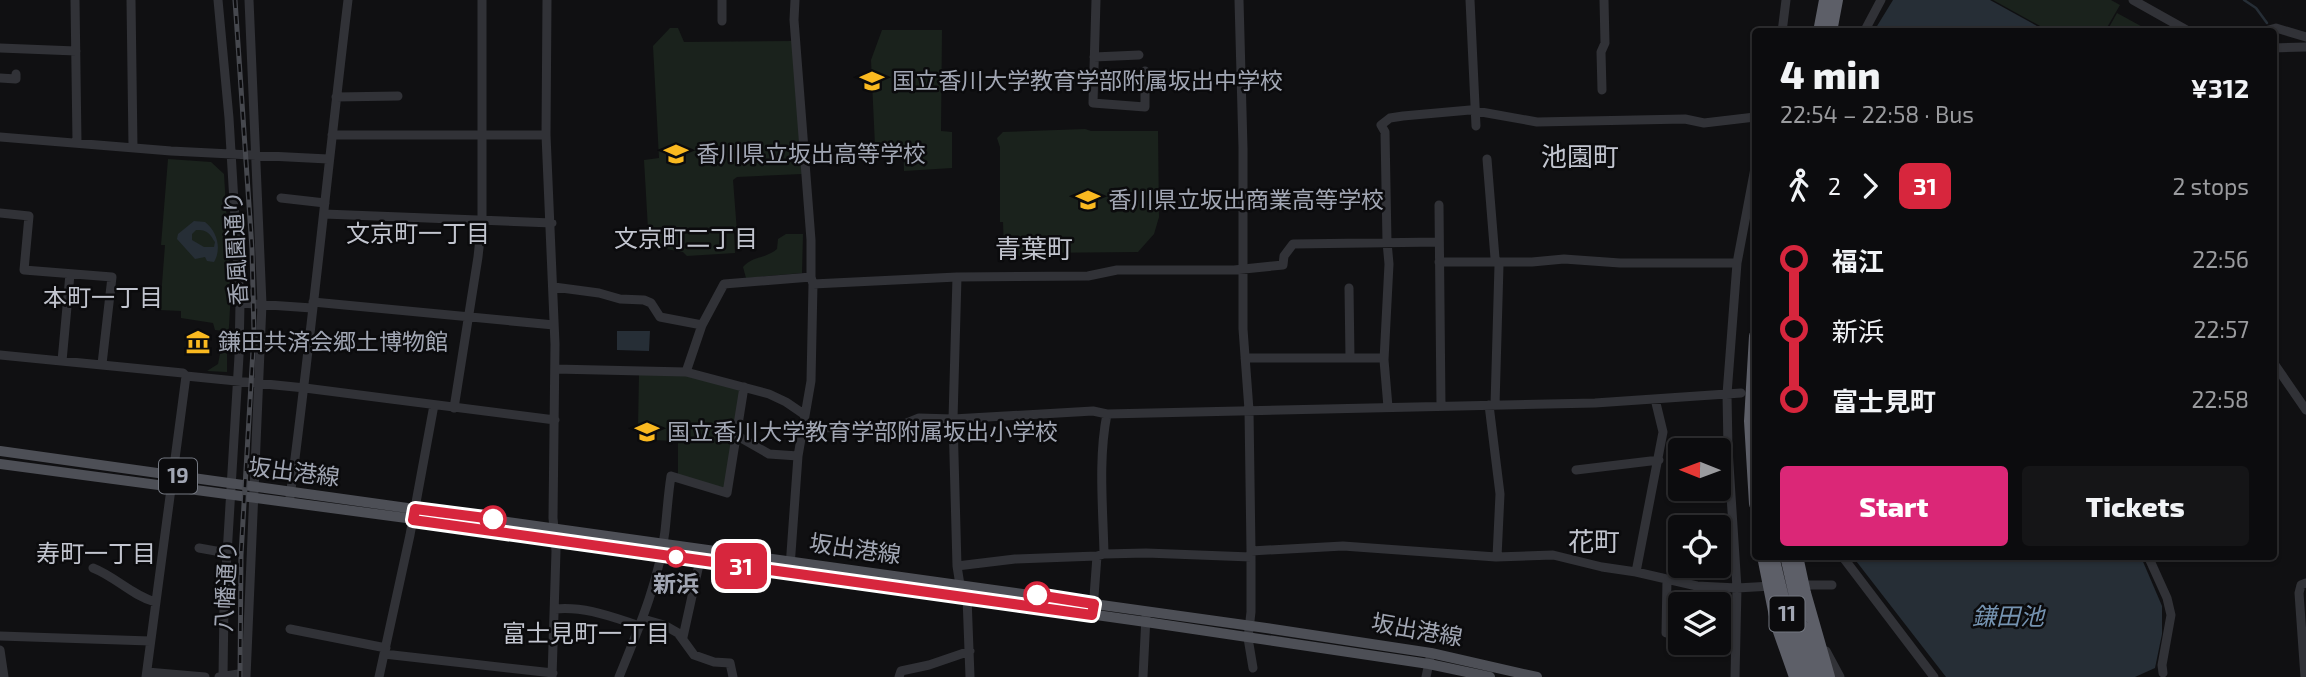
<!DOCTYPE html>
<html lang="en">
<head>
<meta charset="utf-8">
<style>
	:root { --surface:#0c0c0e; --page:#151517; --text:#f1f3f6; --muted:#9a9b9e; --line:#2c2c2e; --accent:#db2777 }
	body { margin:0; font-family:"Exo 2","Noto Sans JP",sans-serif; background:var(--page); color:var(--text); height:100vh; display:flex; flex-direction:column; font-size:26px; white-space:nowrap }
	* { box-sizing:border-box; margin:0 }
	p { font-size:23px; color:var(--muted) }
	.icon { flex:none; width:38px; height:38px; fill:none; stroke:currentColor; stroke-width:2; stroke-linecap:round; stroke-linejoin:round }
	.map { position:relative; flex:1; overflow:hidden }
	.panel { position:absolute; left:1752px; top:28px; width:525px; height:532px; display:flex; flex-direction:column; background:var(--surface); border-radius:7px; box-shadow:0 2px 5px #0004,0 0 0 2px var(--line) }
	.panel>* { flex:none }
	.badge { padding:0 14px; border-radius:10px; font-size:24px; line-height:46px }
	.needle { width:46px; rotate:271deg }
	.buttons { position:absolute; left:1668px; top:438px; display:grid; gap:14px }
	.buttons a { display:grid; place-items:center; width:63px; height:63px; border-radius:7px; background:var(--surface); box-shadow:0 2px 5px #0004,0 0 0 2px var(--line); font-size:35px }
	.map>.badge { position:absolute; translate:-50% -50%; box-shadow:0 0 0 4px #fff }
	.legs { display:flex; align-items:center; gap:10px; height:77px; padding:0 28px; font-size:23px }
	.legs p { margin-inline-start:auto }
	.overview { display:flex; align-items:center; justify-content:space-between; height:119px; padding:0 28px }
	h1 { font-size:38px; font-weight:800; line-height:52px }
	.primary-button { display:flex; gap:14px; margin-top:auto; padding:14px 28px }
	.primary-button a { flex:1; height:80px; border-radius:7px; background:var(--accent); color:#fff; font-size:28px; font-weight:800; line-height:80px; text-align:center }
	.primary-button a+a { background:var(--page); color:var(--text) }
	ul { padding:0 28px; list-style:none }
	li { display:flex; align-items:center; gap:24px; height:70px; font-size:26px }
	li i { display:grid; place-items:center; width:10px; height:100%; margin:0 9px; background:currentColor }
	li i::after { content:''; width:18px; height:18px; margin:-9px; border:5px solid; border-radius:50%; background:var(--surface) }
	li p { margin-inline-start:auto }
	li:first-child i { background:linear-gradient(#0000 50%,currentColor 0) }
	li:last-child i { background:linear-gradient(currentColor 50%,#0000 0) }
	.map>svg:first-child { display:block }
	.green { fill:#1a221c }
	.water { fill:#262e36; fill-rule:evenodd }
	.lines { fill:none; stroke-linecap:round; stroke-linejoin:round }
	.stream { stroke:#262e36; stroke-width:2.5 }
	.minor { stroke:#313237; stroke-width:9 }
	.major { stroke:#4d4f56; stroke-width:10 }
	.highway { stroke:#5d5f68; stroke-width:12 }
	.rail-casing { stroke:#46484e; stroke-width:5 }
	.rail { stroke:#0b0b0d; stroke-width:2.5; stroke-dasharray:8; stroke-linecap:butt }
	.line-1-casing { stroke:#fff; stroke-width:16 }
	.line-1 { stroke:#d7263d; stroke-width:10 }
	.stop-1-dot { fill:#fff; stroke:#d7263d; stroke-width:3.5 }
	.labels { text-anchor:middle; stroke-width:5; stroke-linejoin:round; paint-order:stroke }
	.shield { fill:#0b0b0d; stroke:#747881; stroke-width:2 }
	.shield-label { font-size:21px; font-weight:bold; fill:#a1a6b3 }
	.poi-label { font-size:23px; fill:#a1a6b3; stroke:#0b0b0d; text-anchor:start }
	.street-label { font-size:23px; fill:#a1a6b3; stroke:#0b0b0d }
	.stop-label { font-size:23px; font-weight:bold; fill:#a1a6b3; stroke:#0b0b0d }
	.neighbourhood-label { font-size:24px; fill:#c2c5cf; stroke:#0b0b0d }
	.water-label { font-size:24px; font-style:italic; fill:#7593b1; stroke:#0b0b0d }
	.quarter-label { font-size:26px; fill:#c2c5cf; stroke:#0b0b0d }
</style>
</head>
<body>
<div class="map">
<svg width="2306" height="677" viewBox="0 0 2306 677">
	<rect width="100%" height="100%" fill="#101012"/>
	<path class="green" d="M 1993,0 L 2111,0 L 2120,5 L 2105,31 L 2049,31 Z
		M 2117,13 L 2150,31 L 2107,31 Z
		M 670,28 L 678,28 L 684,42 L 793,41 L 802,174 L 737,177 L 733,180 L 737,232 L 734,233 L 735,253 L 687,256 L 683,252 L 649,246 L 644,160 L 659,158 L 653,46 Z
		M 882,30 L 942,30 L 941,131 L 952,132 L 952,168 L 904,171 L 903,145 L 875,146 L 871,60 Z
		M 1085,129 L 1091,131 L 1158,131 L 1159,217 L 1154,234 L 1138,252 L 1030,253 L 1028,256 L 1011,256 L 1011,250 L 1004,250 L 1003,222 L 1000,222 L 1000,147 L 997,138 L 1003,132 Z
		M 168,159 L 211,162 L 224,174 L 231,291 L 228,343 L 224,331 L 215,330 L 213,323 L 181,318 L 181,311 L 160,310 L 165,245 L 161,245 Z
		M 786,234 L 803,234 L 802,273 L 746,278 L 743,267 C 752,256 765,259 777,249 L 778,239 Z
		M 227,352 L 227,372 L 207,371 L 218,364 L 220,354 Z
		M 639,374 L 687,374 L 740,389 L 725,488 L 678,477 L 678,441 L 652,440 L 652,428 L 638,428 Z"/>
	<path class="water" d="M 1893,0 L 1990,0 L 2046,31 L 1874,31 Z
		M 194,221 L 205,222 C 217,231 222,249 214,262 L 207,261 L 205,257 L 195,259 L 177,239 L 178,234 ZM 196,230 C 208,230 209,233 215,242 L 214,247 L 204,247 L 192,240 L 192,234 Z
		M 617,331 L 650,331 L 649,351 L 617,350 Z
		M 1853,557 L 2141,557 L 2162,606 L 2162,634 L 2155,668 L 2135,677 L 1946,677 Z"/>
	<g class="lines">
		<path class="stream" d="M 2244,0 L 2256,8 L 2267,23"/>
		<path class="minor" d="M 75,0 L 77,142
			M 131,0 L 133,147
			M 218,0 L 229,118 L 240,303 L 239,356 L 224,604 L 223,677
			M 547,0 L 546,135 L 555,344 L 553,518 L 556,551 L 552,677
			M 1096,0 L 1093,103 L 1145,107 L 1145,71
			M 1239,0 L 1243,148 L 1243,329 L 1249,410 L 1251,551 L 1251,612 L 1248,638 L 1253,668
			M 1470,0 L 1476,126
			M 2133,0 L 2190,32
			M 722,21 L 722,0
			M 1782,32 L 1786,0
			M 1864,32 L 1881,0
			M 2261,32 L 2276,28 L 2306,37
			M 0,48 L 76,51
			M 2273,48 L 2306,47
			M 1094,57 L 1139,55
			M 0,78 L 16,79 L 16,74
			M 1602,90 L 1601,52 L 1605,43 L 1604,0
			M 336,97 L 398,96
			M 332,135 L 546,135
			M 0,137 L 171,151 L 328,159
			M 1487,159 L 1495,258 L 1499,265 L 1495,405
			M 281,198 L 325,203
			M 1439,205 L 1441,406
			M 0,213 L 29,216 L 24,270 L 112,277 L 102,364
			M 324,214 L 552,223
			M 1439,262 L 1532,262 L 1564,259 L 1620,263 L 1737,263
			M 957,277 L 1088,276 L 1117,270 L 1234,270 L 1283,265 L 1284,256 L 1293,244 L 1439,242
			M 813,284 L 957,277 L 953,419 L 957,566 L 960,585 L 967,597 L 970,677
			M 554,287 L 599,293 L 620,299 L 644,300 L 651,303 L 660,317 L 702,325
			M 1349,288 L 1350,358
			M 313,302 L 554,325
			M 240,303 L 312,308
			M 0,355 L 183,373 L 186,376 L 305,388 L 555,420
			M 1245,358 L 1384,358
			M 62,361 L 70,274
			M 2273,362 L 2306,410
			M 555,369 L 686,372 L 769,394 L 786,402 L 805,415
			M 686,372 L 702,325 L 724,284 L 811,277
			M 1489,405 L 1500,494 L 1497,557
			M 1388,407 L 1384,360 L 1389,264 L 1387,242 L 1385,132 L 1381,125 L 1390,118 L 1403,116 L 1470,110 L 1537,122 L 1685,119 L 1704,123 L 1755,117
			M 454,408 L 478,257 L 482,220 L 482,0
			M 803,428 L 886,427 L 902,425 L 919,418 L 953,419 L 1093,411 L 1107,414 L 1595,403 L 1741,393
			M 736,435 L 769,454 L 798,456
			M 1576,470 L 1659,460
			M 290,497 C 312,331 328,165 348,0
			M 199,548 L 227,553
			M 1251,551 L 1343,546 L 1496,557 L 1553,555 L 1602,567 L 1636,572 L 1697,586 L 1737,588 L 1772,586
			M 1104,554 C 1103,508 1098,459 1107,414
			M 1842,556 L 1934,677
			M 2148,556 L 2167,598 L 2171,615 L 2162,665 L 2163,673
			M 957,566 L 1015,559 L 1097,556 L 1104,554 L 1146,553 L 1251,557
			M 790,567 L 798,456 L 811,381 L 813,284 L 811,277 L 811,240 L 794,20 L 795,0
			M 93,568 C 116,577 131,595 155,602
			M 1636,572 L 1663,432 L 1655,399
			M 1798,585 L 1832,585
			M 555,609 C 585,606 612,617 640,626
			M 1093,610 L 1097,556
			M 643,619 L 664,625 L 678,633 L 694,655 L 714,662 L 730,663 L 733,677
			M 290,629 L 386,648
			M 1666,633 L 1667,579
			M 0,636 L 150,641
			M 683,637 L 700,560
			M 0,650 L 4,677
			M 1826,651 L 1840,677
			M 384,654 L 553,673
			M 147,672 L 205,677
			M 146,677 L 186,376
			M 219,677 L 245,673
			M 246,677 L 262,304 L 249,0
			M 379,677 L 410,535 L 434,405
			M 619,677 C 638,630 659,582 665,531 C 667,513 668,495 671,476 L 727,493 L 744,387
			M 899,677 L 901,671 L 929,665 L 970,651
			M 1143,677 L 1146,616
			M 1426,677 L 1430,658
			M 1735,677 L 1737,588 L 1728,449 L 1727,394 L 1737,263 L 1755,168
			M 2305,677 L 2299,593 L 2301,585 L 2306,583"/>
		<path class="major" d="M 0,451 L 1266,628 L 1431,653 L 1537,677
			M 0,464 L 489,529 L 1146,622 L 1429,664 L 1490,677"/>
		<path class="highway" d="M 1819,32 L 1825,0
			M 1831,32 L 1837,0
			M 1755,336 L 1750,421 L 1755,504
			M 1763,556 L 1777,626 L 1795,677
			M 1773,556 L 1789,623 L 1806,677
			M 1786,556 L 1801,623 L 1818,677
			M 1797,556 L 1805,593 L 1829,677"/>
		<g class="rail-casing">
			<path id="rail" d="M 235,0 L 252,249 L 254,333 L 241,555 L 240,677"/>
		</g>
		<use href="#rail" class="rail"/>
	</g>
	<g class="lines">
		<g class="line-1-casing">
			<path id="line-1" d="M 493,519 L 415,509 L 413,520 L 1092,615 L 1094,604 L 1037,595"/>
		</g>
		<use href="#line-1" class="line-1"/>
	</g>
	<defs>
		<g id="school-bare" transform="scale(1.89)"><path d="M0-5L7-2L0 1L-7-2ZM-4 1L0 2.5L4 1V4Q0 6-4 4Z" fill="#fab920" stroke="#0b0b0d" stroke-width="2.5" paint-order="stroke"/></g>
		<g id="museum-bare" transform="scale(1.89)"><path d="M0-6L6-3V-2H-6V-3ZM-5-1h2V3h-2ZM-1-1h2V3h-2ZM3-1h2V3H3ZM-6 4H6V6H-6Z" fill="#fab920" stroke="#0b0b0d" stroke-width="2.5" paint-order="stroke"/></g>
	</defs>
	<g fill-rule="evenodd">
		<use href="#school-bare" x="872" y="81"/>
		<use href="#school-bare" x="676" y="154"/>
		<use href="#school-bare" x="1088" y="200"/>
		<use href="#museum-bare" x="198" y="342"/>
		<use href="#school-bare" x="647" y="432"/>
	</g>
	<g class="stop-1-dot">
		<circle cx="493" cy="519" r="12"/>
		<circle cx="676" cy="557" r="9"/>
		<circle cx="1037" cy="595" r="12"/>
	</g>
	<g class="labels">
		<g class="shield">
			<rect x="159" y="458.5" width="38" height="35" rx="5"/>
			<rect x="1769.5" y="596.5" width="35" height="35" rx="5"/>
		</g>
		<g class="shield-label">
			<text x="178" y="483">19</text>
			<text x="1787" y="621">11</text>
		</g>
		<g class="poi-label">
			<text x="892" y="89">国立香川大学教育学部附属坂出中学校</text>
			<text x="696" y="162">香川県立坂出高等学校</text>
			<text x="1108" y="208">香川県立坂出商業高等学校</text>
			<text x="218" y="350">鎌田共済会郷土博物館</text>
			<text x="667" y="440">国立香川大学教育学部附属坂出小学校</text>
		</g>
		<g class="street-label">
			<text transform="translate(236 248) rotate(-93)" y="8">香風園通り</text>
			<text transform="translate(294 472) rotate(7)" y="8">坂出港線</text>
			<text transform="translate(855 549) rotate(8)" y="8">坂出港線</text>
			<text transform="translate(226 586) rotate(-87)" y="8">八幡通り</text>
			<text transform="translate(1417 630) rotate(10)" y="8">坂出港線</text>
		</g>
		<g class="stop-label">
			<text x="676" y="592">新浜</text>
		</g>
		<g class="neighbourhood-label">
			<text x="418" y="242">文京町一丁目</text>
			<text x="686" y="247">文京町二丁目</text>
			<text x="103" y="306">本町一丁目</text>
			<text x="96" y="562">寿町一丁目</text>
			<text x="586" y="642">富士見町一丁目</text>
		</g>
		<g class="water-label">
			<text x="2008" y="625">鎌田池</text>
		</g>
		<g class="quarter-label">
			<text x="1580" y="166">池園町</text>
			<text x="1034" y="258">青葉町</text>
			<text x="1594" y="551">花町</text>
		</g>
	</g>
</svg>
<div class="buttons">
<a><svg class="needle" viewBox="-14 -14 28 28"><path d="M0-13l5 13h-10z" fill="#e53935"/><path d="M0 13l5-13h-10z" fill="#9a9b9e"/></svg></a>
<a><svg class="icon" aria-label="locate" viewBox="0 0 24 24"><circle cx="12" cy="12" r="6"/><path d="M12 2v4M12 18v4M2 12h4M18 12h4"/></svg></a>
<a><svg class="icon" aria-label="layers" viewBox="0 0 24 24"><path d="M12 4l9 5-9 5-9-5zM3 14l9 5 9-5"/></svg></a>
</div>
<b class="badge" style="left:741px;top:566px;background:#d7263d;color:#fff">31</b>
<section class="panel">
<div class="overview"><div><h1>4 min</h1><p>22:54 – 22:58 · Bus</p></div><b>¥312</b></div>
<div class="legs"><svg class="icon" aria-label="walk" viewBox="0 0 24 24"><circle cx="13" cy="4" r="2"/><path d="M13 8l-2 6 4 7M11 14l-3 7M7 12l3-4h3l4 4"/></svg>2<svg class="icon" aria-label="forward" viewBox="0 0 24 24"><path d="M9 5l7 7-7 7"/></svg><b class="badge" style="background:#d7263d;color:#fff">31</b><p>2 stops</p></div>
<ul>
<li><i style="color:#d7263d"></i><b>福江</b><p>22:56</p></li>
<li><i style="color:#d7263d"></i><span>新浜</span><p>22:57</p></li>
<li><i style="color:#d7263d"></i><b>富士見町</b><p>22:58</p></li>
</ul>
<div class="primary-button"><a>Start</a><a>Tickets</a></div>
</section>
</div>
</body>
</html>
